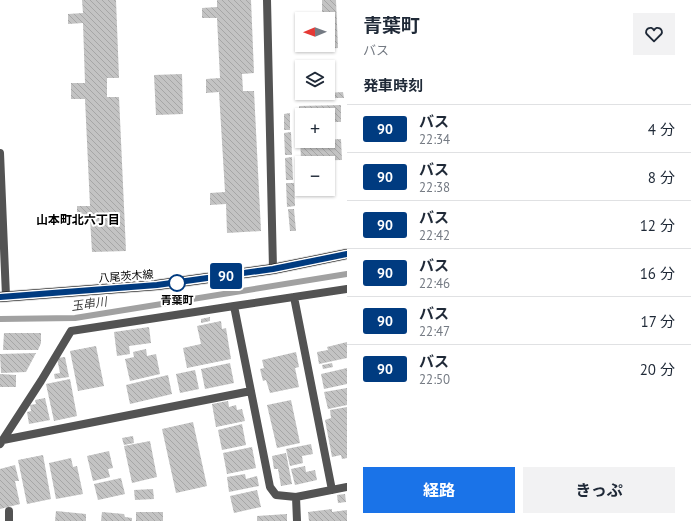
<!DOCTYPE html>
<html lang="ja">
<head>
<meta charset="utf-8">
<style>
	:root { --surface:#fff; --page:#f2f2f3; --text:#1f2937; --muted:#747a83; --line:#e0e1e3; --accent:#1a73e8 }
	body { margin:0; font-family:"PT Sans","Noto Sans JP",sans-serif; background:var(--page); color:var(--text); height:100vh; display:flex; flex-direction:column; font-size:15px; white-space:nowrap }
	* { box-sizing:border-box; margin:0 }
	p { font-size:13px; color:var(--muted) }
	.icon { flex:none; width:22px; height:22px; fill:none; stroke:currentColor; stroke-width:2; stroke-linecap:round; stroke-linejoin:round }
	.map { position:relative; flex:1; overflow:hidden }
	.side { display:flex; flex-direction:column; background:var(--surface); width:344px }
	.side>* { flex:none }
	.badge { padding:0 8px; border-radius:3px; font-size:14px; line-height:26px }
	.needle { width:26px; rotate:269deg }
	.tools { position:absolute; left:295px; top:12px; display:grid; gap:8px }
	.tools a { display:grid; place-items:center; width:40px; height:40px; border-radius:0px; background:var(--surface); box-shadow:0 1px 3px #0004; font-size:20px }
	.map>.badge { position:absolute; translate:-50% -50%; box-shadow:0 0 0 2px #fff }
	h2 { padding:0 16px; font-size:15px; line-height:36px }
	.round { display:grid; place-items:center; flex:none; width:42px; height:42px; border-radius:0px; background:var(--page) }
	.head { display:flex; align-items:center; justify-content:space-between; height:68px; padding:0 16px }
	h1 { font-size:19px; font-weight:700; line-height:30px }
	.button { display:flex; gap:8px; margin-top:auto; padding:8px 16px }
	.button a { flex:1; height:46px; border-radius:0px; background:var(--accent); color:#fff; font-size:16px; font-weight:700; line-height:46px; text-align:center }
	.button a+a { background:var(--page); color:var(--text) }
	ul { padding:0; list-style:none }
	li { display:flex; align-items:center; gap:12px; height:48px; padding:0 16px; border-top:1px solid var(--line) }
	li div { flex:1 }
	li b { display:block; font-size:15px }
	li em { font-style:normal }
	li .badge { min-width:44px; font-weight:700; text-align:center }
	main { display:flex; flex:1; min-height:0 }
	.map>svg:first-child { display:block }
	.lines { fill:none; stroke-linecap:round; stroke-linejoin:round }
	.stream { stroke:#a1a1a1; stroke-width:6 }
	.building { fill:url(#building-back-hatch) }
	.primary-casing { stroke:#dbdbdb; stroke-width:12 }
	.minor { stroke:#535353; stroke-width:8 }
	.primary { stroke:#000; stroke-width:10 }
	.line-casing { stroke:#fff; stroke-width:9 }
	.line { stroke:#003b80; stroke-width:6 }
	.stop-dot { fill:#fff; stroke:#003b80; stroke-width:2 }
	.labels { text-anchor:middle; stroke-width:4; stroke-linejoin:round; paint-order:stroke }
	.street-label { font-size:11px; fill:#000; stroke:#fff }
	.stop-label { font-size:11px; font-weight:bold; fill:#000; stroke:#fff }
	.neighbourhood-label { font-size:12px; font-weight:bold; fill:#000; stroke:#fff }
	.water-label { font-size:12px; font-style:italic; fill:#424242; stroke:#fff }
</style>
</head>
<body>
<main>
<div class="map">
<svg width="347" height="521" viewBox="0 0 347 521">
	<defs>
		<pattern id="building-back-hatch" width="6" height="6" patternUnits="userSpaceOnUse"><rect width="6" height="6" fill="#c3c3c3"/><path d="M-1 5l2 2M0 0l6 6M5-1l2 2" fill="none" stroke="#a6a6a6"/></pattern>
	</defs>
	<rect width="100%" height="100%" fill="#fff"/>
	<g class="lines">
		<path class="stream" d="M 0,319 L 75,318 L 347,274"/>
	</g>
	<path class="building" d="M 82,0 L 116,0 L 119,78 L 107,78 L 107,97 L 119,97 L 126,251 L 92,252 L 90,219 L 77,220 L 77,206 L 90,206 L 85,99 L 71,99 L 71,83 L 85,83 L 83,23 L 68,24 L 68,14 L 83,13 Z
		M 217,0 L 251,0 L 254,73 L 242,74 L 243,91 L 254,91 L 261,231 L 227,233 L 226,204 L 210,205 L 210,193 L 225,192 L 219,92 L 206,93 L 206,79 L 220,78 L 217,18 L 202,18 L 202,8 L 217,7 Z
		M 322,0 L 336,0 L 338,48 L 324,49 L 323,45 L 328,45 L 328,19 L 322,19 Z
		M 182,74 L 183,114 L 156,115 L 154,75 Z
		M 343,92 L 344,98 L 327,98 L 327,93 Z
		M 341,105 L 341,122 L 328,122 L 328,115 L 302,115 L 302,141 L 341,139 L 342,160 L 301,161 L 299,106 Z
		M 290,113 L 290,130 L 284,130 L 284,114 Z
		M 291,132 L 292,155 L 285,155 L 284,133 Z
		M 292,157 L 293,180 L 286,180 L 285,158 Z
		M 286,183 L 294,183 L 295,206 L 287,207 Z
		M 288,209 L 294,209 L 296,231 L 290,231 Z
		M 210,317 L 210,321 L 201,323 L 201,319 Z
		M 221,321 L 222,329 L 226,328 L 231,359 L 187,368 L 183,348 L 201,344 L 197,326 Z
		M 149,327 L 151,343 L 129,346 L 130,354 L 117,356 L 114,332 Z
		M 4,333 L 41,333 L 41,343 L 38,350 L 3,350 Z
		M 347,342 L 347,358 L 319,364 L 317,352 L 328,350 L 327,347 Z
		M 96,346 L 104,386 L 78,391 L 70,351 Z
		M 146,349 L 147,356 L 156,354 L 160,374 L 130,381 L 125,359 L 134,357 L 133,352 Z
		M 296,352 L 299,367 L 295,368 L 299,387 L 270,393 L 266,380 L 263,381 L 260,369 L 264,368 L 262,360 Z
		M 36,353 L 26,372 L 1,373 L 0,354 Z
		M 65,357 L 69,377 L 55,379 L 54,374 L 60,373 L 57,358 Z
		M 230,363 L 234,383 L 205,389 L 201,369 Z
		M 332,363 L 333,367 L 323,369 L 322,365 Z
		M 347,368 L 347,384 L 324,389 L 321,374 Z
		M 195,370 L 199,389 L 180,393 L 176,374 Z
		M 0,374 L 16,375 L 16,387 L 0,387 Z
		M 168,375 L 172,394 L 130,404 L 126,385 Z
		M 70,379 L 77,416 L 54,421 L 46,384 Z
		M 347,388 L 347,405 L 328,409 L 324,392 Z
		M 45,398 L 50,420 L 29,424 L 27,412 L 31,411 L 30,405 L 36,404 L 35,400 Z
		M 291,400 L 300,443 L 277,448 L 267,405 Z
		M 228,401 L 229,407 L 236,405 L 237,410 L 242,409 L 245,421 L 216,427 L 212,404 Z
		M 347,407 L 347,458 L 342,459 L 341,455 L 332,457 L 325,420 L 331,418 L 330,410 Z
		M 193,422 L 207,486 L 176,493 L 162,429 Z
		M 242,424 L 246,445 L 222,450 L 218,430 Z
		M 133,436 L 134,443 L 124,445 L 122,438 Z
		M 150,441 L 157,477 L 132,483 L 124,446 Z
		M 311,444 L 313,454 L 302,456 L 303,463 L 290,466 L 286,449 Z
		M 252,447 L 256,468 L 227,474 L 223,453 Z
		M 109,451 L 113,468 L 108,469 L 110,477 L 93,481 L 87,456 Z
		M 286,453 L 292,484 L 281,486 L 278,469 L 274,469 L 272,456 Z
		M 43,455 L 51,499 L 27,504 L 18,460 Z
		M 71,458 L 73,467 L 77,466 L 83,494 L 56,499 L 49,463 Z
		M 15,465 L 19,481 L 15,481 L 20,504 L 0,509 L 0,469 Z
		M 305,466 L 306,472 L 315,470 L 317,480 L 295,485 L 291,469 Z
		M 245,474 L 246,479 L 257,476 L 259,486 L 229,492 L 227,477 Z
		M 121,478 L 125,494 L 98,500 L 94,484 Z
		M 153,489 L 154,499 L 135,500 L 134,490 Z
		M 257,490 L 261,507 L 234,513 L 230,496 Z
		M 345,494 L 346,502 L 338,503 L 337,495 Z
		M 332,509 L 332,512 L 347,510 L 347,521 L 309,521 L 308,512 Z
		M 56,511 L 86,514 L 86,521 L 55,521 Z
		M 102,512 L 124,514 L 125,517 L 132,518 L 132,521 L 101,521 Z
		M 136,512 L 163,512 L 163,521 L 136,521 Z
		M 287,514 L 287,521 L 257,521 L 257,516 Z"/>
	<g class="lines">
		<g class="primary-casing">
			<path id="primary" d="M 0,297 L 157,285 L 273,269 L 347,254"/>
		</g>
		<path class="minor" d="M 267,0 L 273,269
			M 0,153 L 6,296
			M 294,297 L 332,490
			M 234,306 L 347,289
			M 3,440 L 251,391
			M 0,444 L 41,381 L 71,331 L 234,306 L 270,487 L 276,495 L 296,497
			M 9,521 L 9,511
			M 297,521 L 296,497 L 347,487"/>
		<use href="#primary" class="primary"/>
	</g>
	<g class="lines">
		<g class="line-casing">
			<path id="line" d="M 0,297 L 157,285 L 273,269 L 347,254"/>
		</g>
		<use href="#line" class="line"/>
	</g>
	<circle class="stop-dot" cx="177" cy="283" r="8"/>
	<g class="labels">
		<g class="street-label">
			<text transform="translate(126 276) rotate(-4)" y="4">八尾茨木線</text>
		</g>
		<g class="stop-label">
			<text x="177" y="304">青葉町</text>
		</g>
		<g class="neighbourhood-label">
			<text x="78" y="224">山本町北六丁目</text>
		</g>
		<g class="water-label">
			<text transform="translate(89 304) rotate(-8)" y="4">玉串川</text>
		</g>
	</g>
</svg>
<div class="tools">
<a><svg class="needle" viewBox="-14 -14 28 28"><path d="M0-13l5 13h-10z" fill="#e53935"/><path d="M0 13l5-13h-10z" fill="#747a83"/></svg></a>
<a><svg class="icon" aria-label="layers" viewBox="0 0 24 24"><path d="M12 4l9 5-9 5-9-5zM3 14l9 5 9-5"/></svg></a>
<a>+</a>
<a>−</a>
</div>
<b class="badge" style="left:226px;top:276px;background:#003b80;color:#fff">90</b>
</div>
<section class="side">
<div class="head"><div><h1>青葉町</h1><p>バス</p></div><a class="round"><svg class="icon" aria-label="heart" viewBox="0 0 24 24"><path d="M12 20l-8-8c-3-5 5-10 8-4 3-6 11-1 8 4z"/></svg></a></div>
<h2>発車時刻</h2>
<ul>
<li><span class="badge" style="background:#003b80;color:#fff">90</span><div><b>バス</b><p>22:34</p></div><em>4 分</em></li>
<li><span class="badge" style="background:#003b80;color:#fff">90</span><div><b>バス</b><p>22:38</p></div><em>8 分</em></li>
<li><span class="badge" style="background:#003b80;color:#fff">90</span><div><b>バス</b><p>22:42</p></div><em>12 分</em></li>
<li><span class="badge" style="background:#003b80;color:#fff">90</span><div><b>バス</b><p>22:46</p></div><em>16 分</em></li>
<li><span class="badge" style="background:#003b80;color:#fff">90</span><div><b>バス</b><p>22:47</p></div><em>17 分</em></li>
<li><span class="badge" style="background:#003b80;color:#fff">90</span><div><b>バス</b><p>22:50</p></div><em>20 分</em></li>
</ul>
<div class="button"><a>経路</a><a>きっぷ</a></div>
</section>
</main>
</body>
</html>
